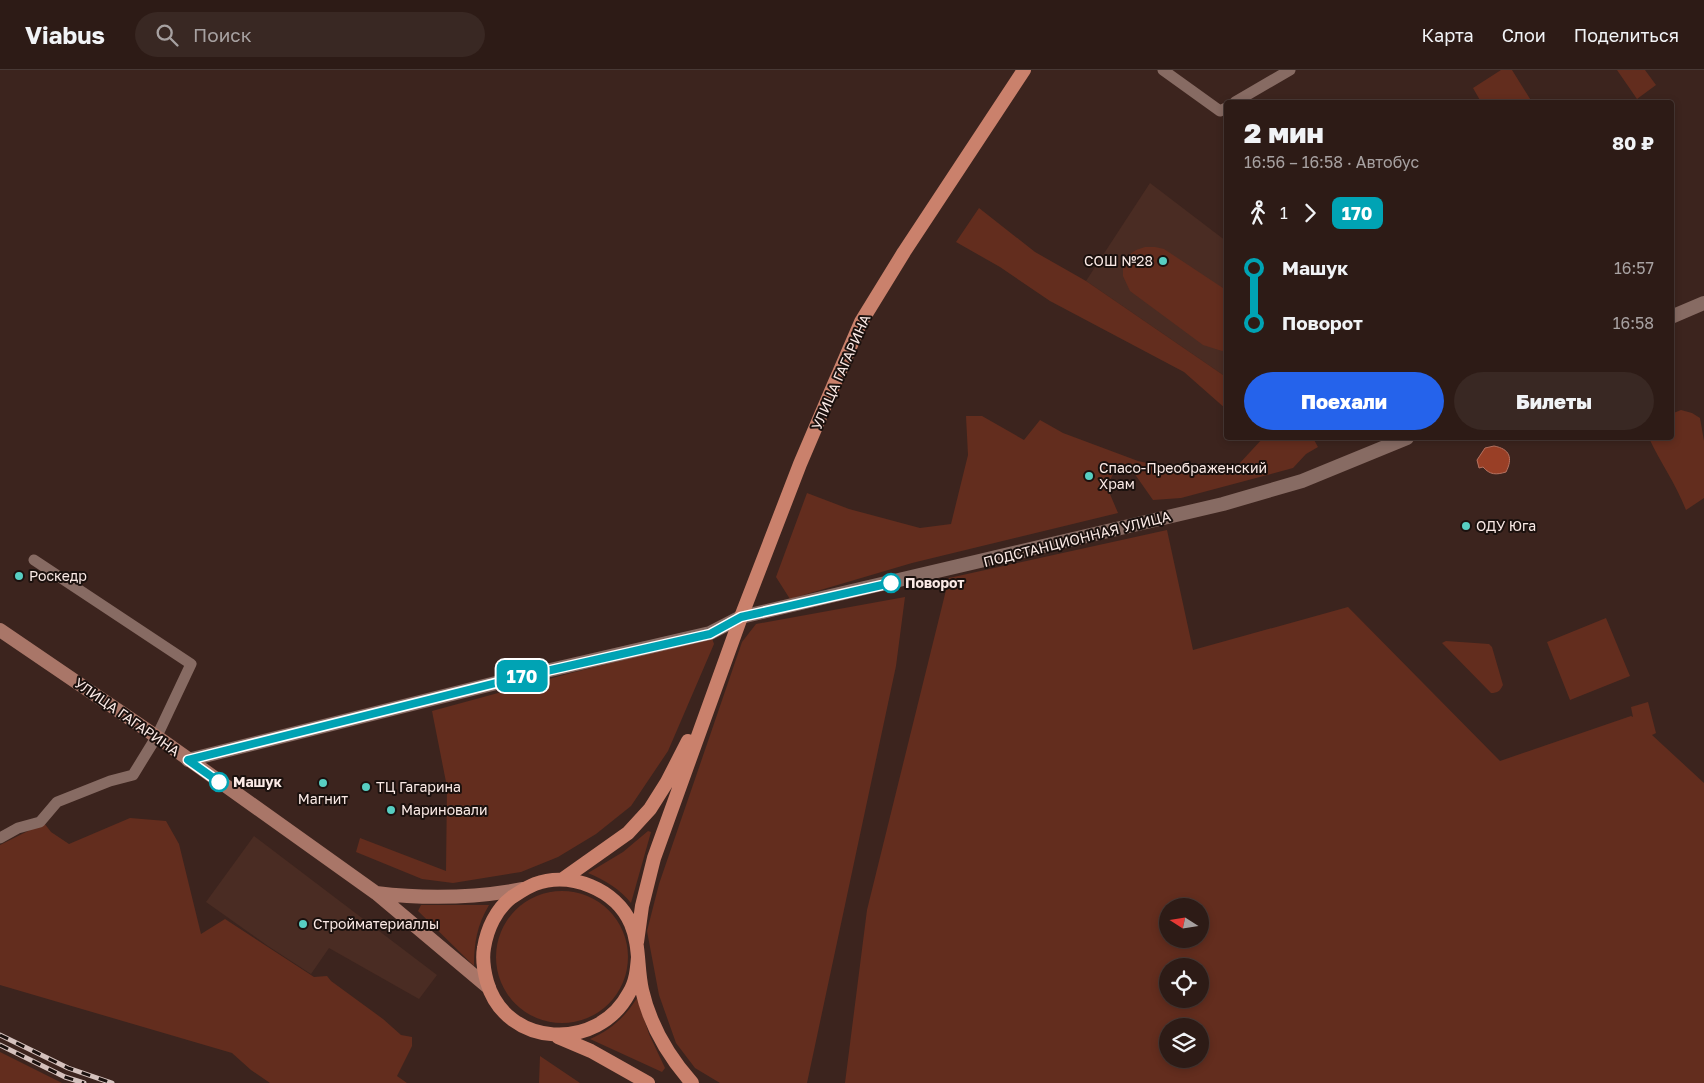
<!DOCTYPE html>
<html lang="ru">
<head>
<meta charset="utf-8">
<style>
	:root { --surface:#2d1b16; --page:#392823; --text:#f1f3f6; --muted:#a7a1a1; --line:#483935; --accent:#2563eb }
	body { margin:0; font-family:"Golos Text",sans-serif; background:var(--page); color:var(--text); height:100vh; display:flex; flex-direction:column; font-size:19px; white-space:nowrap }
	* { box-sizing:border-box; margin:0 }
	p { font-size:16px; color:var(--muted) }
	.icon { flex:none; width:28px; height:28px; fill:none; stroke:currentColor; stroke-width:2; stroke-linecap:round; stroke-linejoin:round }
	.map { position:relative; flex:1; overflow:hidden }
	.sheet { position:absolute; left:1224px; top:30px; width:450px; height:340px; display:flex; flex-direction:column; background:var(--surface); border-radius:5px; box-shadow:0 2px 8px #0003,0 0 0 1px var(--line) }
	.sheet>* { flex:none }
	.badge { padding:0 10px; border-radius:8px; font-size:18px; line-height:32px }
	.needle { width:32px; rotate:282deg }
	.controls { position:absolute; left:1159px; top:828px; display:grid; gap:10px }
	.controls a { display:grid; place-items:center; width:50px; height:50px; border-radius:50%; background:var(--surface); box-shadow:0 2px 8px #0003,0 0 0 1px var(--line); font-size:25px }
	.map>.badge { position:absolute; translate:-50% -50%; box-shadow:0 0 0 2px #fff }
	.legs { display:flex; align-items:center; gap:8px; height:55px; padding:0 20px; font-size:16px }
	.legs p { margin-inline-start:auto }
	.head { display:flex; align-items:center; justify-content:space-between; height:85px; padding:0 20px }
	h1 { font-size:28px; font-weight:800; line-height:38px }
	.action { display:flex; gap:10px; margin-top:auto; padding:10px 20px }
	.action a { flex:1; height:58px; border-radius:30px; background:var(--accent); color:#fff; font-size:20px; font-weight:800; line-height:58px; text-align:center }
	.action a+a { background:var(--page); color:var(--text) }
	ul { padding:0 20px; list-style:none }
	li { display:flex; align-items:center; gap:18px; height:55px; font-size:19px }
	li i { display:grid; place-items:center; width:8px; height:100%; margin:0 6px; background:currentColor }
	li i::after { content:''; width:12px; height:12px; margin:-6px; border:4px solid; border-radius:50%; background:var(--surface) }
	li p { margin-inline-start:auto }
	li:first-child i { background:linear-gradient(#0000 50%,currentColor 0) }
	li:last-child i { background:linear-gradient(currentColor 50%,#0000 0) }
	header { display:flex; align-items:center; gap:30px; box-sizing:border-box; height:70px; padding:0 25px; background:var(--surface); border-bottom:1px solid var(--line) }
	header strong { font-size:24px }
	nav { display:flex; gap:28px; margin-inline-start:auto; font-size:18px }
	.search { width:350px; height:45px; background:var(--page); display:flex; align-items:center; gap:12px; box-sizing:border-box; padding:0 18px; border-radius:28px; color:var(--muted); font-size:19px }
	.map>svg:first-child { display:block }
	.built { fill:#4a2c23 }
	.green { fill:#632d1e; fill-rule:evenodd }
	.water { fill:#993f26; stroke:#b67260 }
	.lines { fill:none; stroke-linecap:round; stroke-linejoin:round }
	.minor { stroke:#876b63; stroke-width:11 }
	.tertiary { stroke:#876b63; stroke-width:14 }
	.secondary { stroke:#a97668; stroke-width:14 }
	.primary { stroke:#ca816c; stroke-width:14 }
	.rail-casing { stroke:#d4c1bd; stroke-width:5 }
	.rail { stroke:#1b110e; stroke-width:3; stroke-dasharray:9; stroke-linecap:butt }
	.line-1-casing { stroke:#fff; stroke-width:11 }
	.line-1 { stroke:#00a3b4; stroke-width:8 }
	.poi-dot { fill:#57cec2; stroke:#1b110e; stroke-width:2 }
	.stop-1-dot { fill:#fff; stroke:#00a3b4; stroke-width:2.5 }
	.labels { text-anchor:middle; stroke-width:4; stroke-linejoin:round; paint-order:stroke }
	.poi-label { font-size:14px; fill:#fbeae6; stroke:#1b110e; text-anchor:start }
	.street-label { font-size:14px; fill:#fbeae6; stroke:#1b110e }
	.stop-label { font-size:14px; font-weight:bold; fill:#fbeae6; stroke:#1b110e; text-anchor:start }
</style>
</head>
<body>
<header>
<strong>Viabus</strong>
<div class="search"><svg class="icon" aria-label="search" viewBox="0 0 24 24"><circle cx="10" cy="10" r="6"/><path d="M15 15l6 6"/></svg>Поиск</div>
<nav><a>Карта</a><a>Слои</a><a>Поделиться</a></nav>
</header>
<div class="map">
<svg width="1704" height="1013" viewBox="0 0 1704 1013">
	<rect width="100%" height="100%" fill="#3c241e"/>
	<path class="built" d="M 1150,113 L 1226,171 L 1226,307 L 1086,211 Z
		M 254,766 L 437,905 L 419,929 L 329,878 L 311,904 L 268,876 L 206,832 Z"/>
	<path class="green" d="M 1501,0 L 1512,0 L 1532,32 L 1481,32 L 1473,18 Z
		M 1617,0 L 1645,0 L 1656,15 L 1637,29 Z
		M 979,138 L 1035,182 L 1086,211 L 1226,307 L 1226,339 L 1184,302 L 1050,231 L 1000,197 L 956,172 Z
		M 1145,177 L 1155,177 L 1164,179 L 1226,220 L 1226,280 L 1222,281 L 1203,275 L 1130,221 L 1123,206 L 1123,195 L 1127,186 L 1136,180 Z
		M 1681,340 L 1692,343 L 1700,348 L 1704,371 L 1704,428 L 1686,440 C 1676,414 1660,392 1649,368 L 1671,368 L 1671,344 Z
		M 966,346 L 982,346 L 1024,370 L 1040,350 L 1063,363 L 1138,391 L 1188,402 L 1239,394 L 1263,368 L 1313,368 L 1318,377 L 1306,384 L 1293,398 L 1181,428 L 1153,430 L 1134,403 L 1113,404 L 1107,417 L 1118,443 L 912,493 L 790,529 L 776,507 L 807,423 L 849,439 L 920,458 L 951,454 L 968,385 Z
		M 1167,460 L 1193,580 L 1348,537 L 1500,691 L 1631,646 L 1633,647 L 1631,637 L 1648,632 L 1656,663 L 1652,665 L 1704,713 L 1704,1013 L 845,1013 L 867,840 L 949,508 ZM 1168,836 L 1200,836 L 1200,869 L 1168,869 ZM 1168,896 L 1200,896 L 1200,929 L 1168,929 ZM 1168,956 L 1200,956 L 1200,989 L 1168,989 Z
		M 905,527 L 896,596 L 807,1013 L 720,1013 L 695,998 L 676,973 L 659,925 L 647,861 L 659,814 L 742,572 L 756,554 Z
		M 1606,548 L 1630,606 L 1570,630 L 1547,572 Z
		M 712,568 L 714,574 L 668,681 L 631,736 L 596,764 L 558,787 L 521,802 L 453,813 L 422,809 L 356,782 L 360,768 L 446,801 L 447,717 L 432,641 L 571,603 Z
		M 1446,571 L 1489,574 L 1492,577 L 1503,615 C 1500,621 1498,623 1491,623 L 1442,573 Z
		M 130,748 L 166,751 L 179,774 L 201,864 L 225,849 L 314,907 L 327,906 L 331,911 L 383,949 L 401,965 L 412,967 L 412,976 L 397,1006 L 407,1013 L 270,1013 L 251,1000 L 232,983 L 0,915 L 0,775 L 44,753 L 51,762 L 69,774 Z
		M 648,761 L 651,762 L 631,833 C 620,819 605,810 588,803 L 623,782 Z
		M496 887a66 66 0 1 1 132 0a66 66 0 1 1-132 0Z
		M 421,835 L 489,835 C 477,855 474,873 474,896 L 418,841 Z
		M 637,928 L 649,964 L 665,998 L 662,1002 L 590,969 C 611,960 625,947 637,928 Z
		M 0,982 L 62,1013 L 0,1013 Z
		M 540,986 L 580,1013 L 539,1013 Z"/>
	<path class="water" d="M 1494,376 C 1510,379 1513,388 1506,402 C 1496,405 1490,405 1483,397 L 1479,398 L 1477,390 L 1485,378 Z"/>
	<g class="lines">
		<path class="minor" d="M 1163,0 L 1220,41 L 1226,38
			M 1235,32 L 1290,0
			M 0,768 L 18,758 L 40,752 L 57,732 L 110,711 L 133,705 L 157,666 L 191,594 L 34,490"/>
		<path class="tertiary" d="M 1671,247 L 1704,233
			M 188,690 L 520,607 L 710,563 L 741,547 L 1223,434 L 1302,411 L 1407,368"/>
		<path class="secondary" d="M 0,560 L 163,671 L 376,823 L 489,918
			M 376,823 C 425,829 475,828 523,819"/>
		<path class="primary" d="M 563,809 L 628,763 L 650,739 L 667,712 L 688,671
			M 637,872 L 642,836 L 654,788 L 741,547 L 800,394 L 832,319 L 861,252 L 904,182 L 1024,0
			M 638,887 C 637,899 636,912 629,923 C 598,982 506,978 487,912 C 484,901 482,889 484,878 C 487,859 496,839 512,827 C 520,822 527,817 535,814 C 570,801 616,819 631,854 C 640,875 637,898 642,920 C 650,955 669,987 692,1013
			M 558,967 L 591,981 L 648,1013"/>
		<g class="rail-casing">
			<path id="rail" d="M 0,965 L 68,998 L 112,1013
				M 0,975 L 65,1007 L 84,1013"/>
		</g>
		<use href="#rail" class="rail"/>
	</g>
	<g class="lines">
		<g class="line-1-casing">
			<path id="line-1" d="M 219,712 L 188,690 L 520,607 L 710,564 L 741,547 L 891,513"/>
		</g>
		<use href="#line-1" class="line-1"/>
	</g>
	<g class="poi-dot">
		<circle cx="1163" cy="191" r="5"/>
		<circle cx="1089" cy="406" r="5"/>
		<circle cx="1466" cy="456" r="5"/>
		<circle cx="19" cy="506" r="5"/>
		<circle cx="323" cy="713" r="5"/>
		<circle cx="366" cy="717" r="5"/>
		<circle cx="391" cy="740" r="5"/>
		<circle cx="303" cy="854" r="5"/>
	</g>
	<g class="stop-1-dot">
		<circle cx="891" cy="513" r="9"/>
		<circle cx="219" cy="712" r="9"/>
	</g>
	<g class="labels">
		<g class="poi-label">
			<text x="1153" y="196" text-anchor="end">СОШ №28</text>
			<text x="1099" y="403">Спасо-Преображенский<tspan x="1099" dy="16">Храм</tspan></text>
			<text x="1476" y="461">ОДУ Юга</text>
			<text x="29" y="511">Роскедр</text>
			<text x="376" y="722">ТЦ Гагарина</text>
			<text x="323" y="734" text-anchor="middle">Магнит</text>
			<text x="401" y="745">Мариновали</text>
			<text x="313" y="859">Стройматериаллы</text>
		</g>
		<g class="street-label">
			<text transform="translate(841 302) rotate(-66)" y="5">УЛИЦА ГАГАРИНА</text>
			<text transform="translate(1077 469) rotate(-14)" y="5">ПОДСТАНЦИОННАЯ УЛИЦА</text>
			<text transform="translate(127 647) rotate(35)" y="5">УЛИЦА ГАГАРИНА</text>
		</g>
		<g class="stop-label">
			<text x="905" y="518">Поворот</text>
			<text x="233" y="717">Машук</text>
		</g>
	</g>
</svg>
<div class="controls">
<a><svg class="needle" viewBox="-14 -14 28 28"><path d="M0-13l5 13h-10z" fill="#e53935"/><path d="M0 13l5-13h-10z" fill="#a7a1a1"/></svg></a>
<a><svg class="icon" aria-label="locate" viewBox="0 0 24 24"><circle cx="12" cy="12" r="6"/><path d="M12 2v4M12 18v4M2 12h4M18 12h4"/></svg></a>
<a><svg class="icon" aria-label="layers" viewBox="0 0 24 24"><path d="M12 4l9 5-9 5-9-5zM3 14l9 5 9-5"/></svg></a>
</div>
<b class="badge" style="left:522px;top:606px;background:#00a3b4;color:#fff">170</b>
<section class="sheet">
<div class="head"><div><h1>2 мин</h1><p>16:56 – 16:58 · Автобус</p></div><b>80 ₽</b></div>
<div class="legs"><svg class="icon" aria-label="walk" viewBox="0 0 24 24"><circle cx="13" cy="4" r="2"/><path d="M13 8l-2 6 4 7M11 14l-3 7M7 12l3-4h3l4 4"/></svg>1<svg class="icon" aria-label="forward" viewBox="0 0 24 24"><path d="M9 5l7 7-7 7"/></svg><b class="badge" style="background:#00a3b4;color:#fff">170</b></div>
<ul>
<li><i style="color:#00a3b4"></i><b>Машук</b><p>16:57</p></li>
<li><i style="color:#00a3b4"></i><b>Поворот</b><p>16:58</p></li>
</ul>
<div class="action"><a>Поехали</a><a>Билеты</a></div>
</section>
</div>
</body>
</html>
